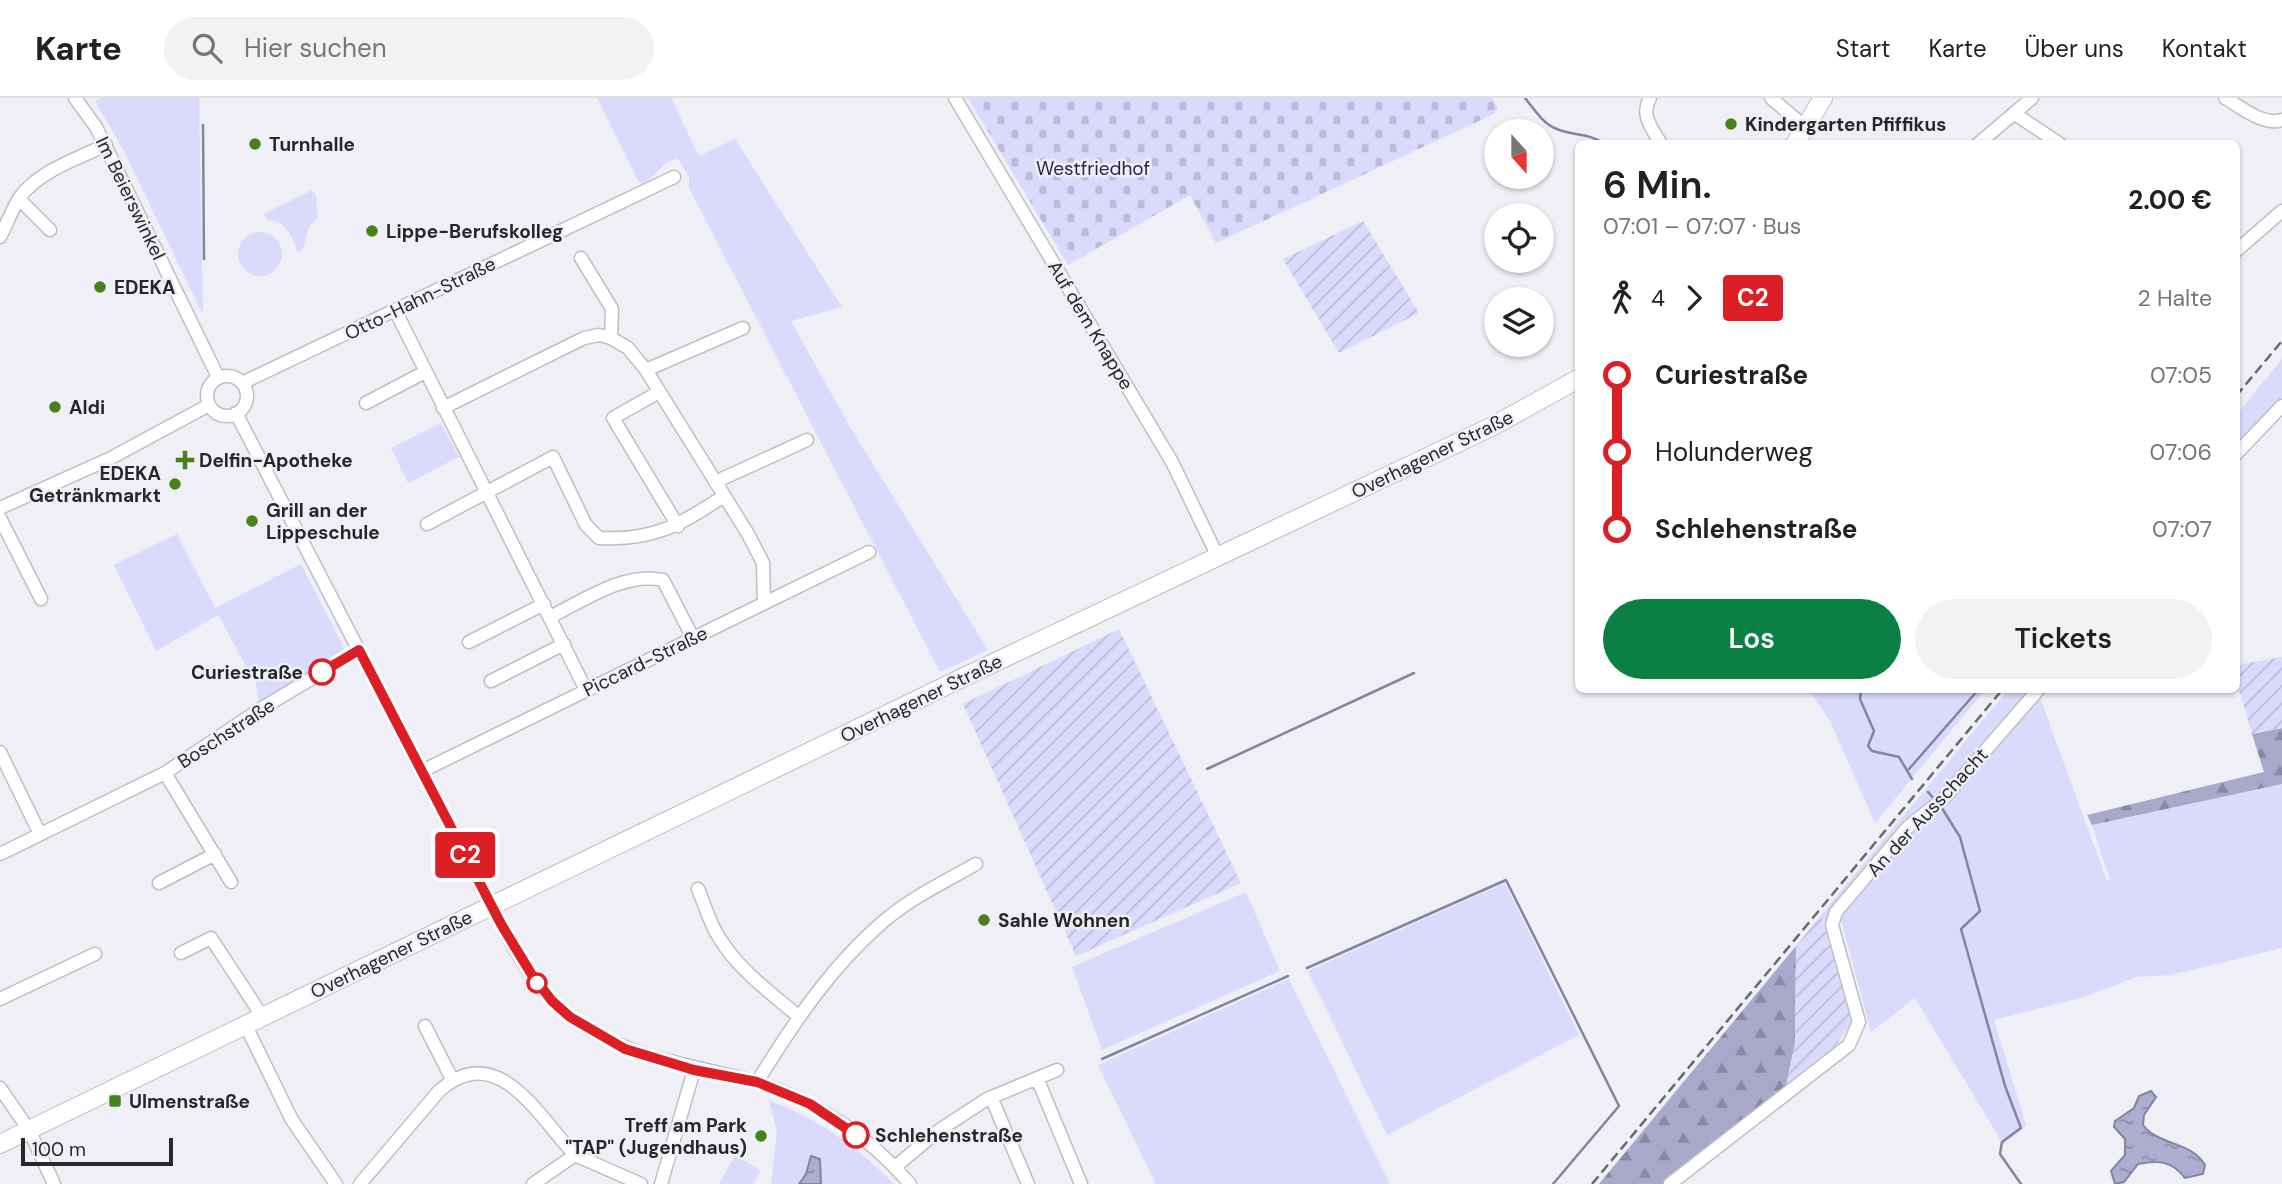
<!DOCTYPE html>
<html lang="de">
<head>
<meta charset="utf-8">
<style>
	:root { --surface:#fff; --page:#f2f2f2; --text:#222; --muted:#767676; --line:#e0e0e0; --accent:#0b8043 }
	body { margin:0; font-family:"DM Sans",sans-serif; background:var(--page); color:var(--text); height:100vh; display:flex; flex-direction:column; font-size:26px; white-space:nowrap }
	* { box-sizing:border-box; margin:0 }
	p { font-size:23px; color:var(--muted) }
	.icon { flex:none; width:38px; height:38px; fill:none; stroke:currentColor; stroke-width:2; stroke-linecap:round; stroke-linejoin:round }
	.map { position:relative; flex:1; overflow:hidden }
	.details { position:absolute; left:1575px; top:42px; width:665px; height:553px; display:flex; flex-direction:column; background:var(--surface); border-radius:10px; box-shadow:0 2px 5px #0004 }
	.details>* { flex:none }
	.badge { padding:0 14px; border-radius:5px; font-size:24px; line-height:46px }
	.needle { width:46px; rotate:159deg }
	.controls { position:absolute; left:1484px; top:21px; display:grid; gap:14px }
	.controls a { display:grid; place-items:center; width:70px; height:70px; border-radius:50%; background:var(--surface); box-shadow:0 2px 5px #0004; font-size:35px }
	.scale { position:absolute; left:21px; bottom:18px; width:152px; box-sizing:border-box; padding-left:7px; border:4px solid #272729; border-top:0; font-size:19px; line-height:24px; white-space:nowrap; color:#272729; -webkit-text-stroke:5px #efeff5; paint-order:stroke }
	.map>.badge { position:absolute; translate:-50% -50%; box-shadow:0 0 0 4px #fff }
	.legs { display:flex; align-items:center; gap:10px; height:77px; padding:0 28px; font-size:23px }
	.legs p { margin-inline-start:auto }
	.overview { display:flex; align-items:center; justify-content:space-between; height:119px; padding:0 28px }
	h1 { font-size:38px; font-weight:600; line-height:52px }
	.primary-button { display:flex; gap:14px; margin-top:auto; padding:14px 28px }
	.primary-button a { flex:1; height:80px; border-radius:42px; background:var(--accent); color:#fff; font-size:28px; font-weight:600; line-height:80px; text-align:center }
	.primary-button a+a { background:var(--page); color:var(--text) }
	ul { padding:0 28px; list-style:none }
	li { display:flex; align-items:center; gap:24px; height:77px; font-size:26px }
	li i { display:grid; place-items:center; width:10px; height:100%; margin:0 9px; background:currentColor }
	li i::after { content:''; width:18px; height:18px; margin:-9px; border:5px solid; border-radius:50%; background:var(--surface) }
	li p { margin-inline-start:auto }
	li:first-child i { background:linear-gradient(#0000 50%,currentColor 0) }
	li:last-child i { background:linear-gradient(currentColor 50%,#0000 0) }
	header { display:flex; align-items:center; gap:42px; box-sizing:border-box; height:98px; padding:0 35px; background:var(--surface); border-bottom:2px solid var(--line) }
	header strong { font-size:33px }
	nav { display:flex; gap:38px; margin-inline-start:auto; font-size:24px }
	.search { width:490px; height:63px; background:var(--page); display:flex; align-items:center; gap:18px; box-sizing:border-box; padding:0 24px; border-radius:38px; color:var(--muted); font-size:26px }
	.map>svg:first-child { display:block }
	.green { fill:#dadafd }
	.forest { fill:url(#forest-firs) }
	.cemetery { fill:url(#cemetery-stones) }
	.garden { fill:url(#garden-furrows) }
	.water { fill:url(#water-ripples); stroke:#84859d; stroke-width:2 }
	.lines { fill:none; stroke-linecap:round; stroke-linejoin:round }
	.stream { stroke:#84859d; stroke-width:2.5 }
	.street-casing { stroke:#bebec3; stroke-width:15 }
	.secondary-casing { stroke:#bebec3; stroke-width:20 }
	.street { stroke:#fff; stroke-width:12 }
	.secondary { stroke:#fff; stroke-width:18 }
	.rail { stroke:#69696c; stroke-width:2.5; stroke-dasharray:10 5; stroke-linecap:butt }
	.line-1-casing { stroke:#fff; stroke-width:16 }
	.line-1 { stroke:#dc1f25; stroke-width:10 }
	.poi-dot { fill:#48811b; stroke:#efeff5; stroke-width:2.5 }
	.stop-1-dot { fill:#fff; stroke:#dc1f25; stroke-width:3.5 }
	.labels { text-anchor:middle; stroke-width:5; stroke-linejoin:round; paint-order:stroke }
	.poi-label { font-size:19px; font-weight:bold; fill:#272729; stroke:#efeff5; text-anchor:start }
	.park-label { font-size:19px; fill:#292551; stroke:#efeff5 }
	.street-label { font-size:19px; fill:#272729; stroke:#efeff5 }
	.stop-label { font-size:19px; font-weight:bold; fill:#272729; stroke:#efeff5; text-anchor:end }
</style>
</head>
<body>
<header>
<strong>Karte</strong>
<div class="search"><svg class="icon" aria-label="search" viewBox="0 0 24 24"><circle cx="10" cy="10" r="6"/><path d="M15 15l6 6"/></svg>Hier suchen</div>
<nav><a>Start</a><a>Karte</a><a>Über uns</a><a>Kontakt</a></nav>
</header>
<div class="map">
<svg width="2282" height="1086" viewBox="0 0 2282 1086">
	<defs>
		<pattern id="forest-firs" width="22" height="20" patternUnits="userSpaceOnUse" patternTransform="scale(1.75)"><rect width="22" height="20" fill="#a8a8ca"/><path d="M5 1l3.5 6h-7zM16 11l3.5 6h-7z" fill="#8989a4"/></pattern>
		<pattern id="cemetery-stones" width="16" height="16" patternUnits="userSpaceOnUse" patternTransform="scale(1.75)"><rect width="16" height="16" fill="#dadafd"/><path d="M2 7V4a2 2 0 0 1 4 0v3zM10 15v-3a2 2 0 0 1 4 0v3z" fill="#bbbbd9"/></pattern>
		<pattern id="garden-furrows" width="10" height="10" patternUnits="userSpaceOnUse" patternTransform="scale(1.75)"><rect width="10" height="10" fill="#dadafd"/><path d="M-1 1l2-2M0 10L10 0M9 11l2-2" fill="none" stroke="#bbbbd9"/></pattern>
		<pattern id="water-ripples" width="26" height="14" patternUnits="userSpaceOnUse" patternTransform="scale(1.75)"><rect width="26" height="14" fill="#acadcf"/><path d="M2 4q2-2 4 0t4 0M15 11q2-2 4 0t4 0" fill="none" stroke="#8c8da8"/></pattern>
	</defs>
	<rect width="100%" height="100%" fill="#efeff5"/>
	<path class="green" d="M 101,0 L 199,0 L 203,217 L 125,55 L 95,3 Z
		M 597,0 L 671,0 L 699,58 L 735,41 L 842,209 L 791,223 L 850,329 L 988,552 L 940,574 L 689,90 L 689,80 L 678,60 L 666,65 L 643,87 L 638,82 Z
		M 312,92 L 316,97 L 318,119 L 309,129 L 303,151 L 298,154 C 293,141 284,119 267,123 L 264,116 Z
		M238 156a22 22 0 1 1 44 0a22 22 0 1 1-44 0Z
		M 2282,261 L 2282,300 L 2237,351 L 2237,316 Z
		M 441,325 L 459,359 L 408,385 L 391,350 Z
		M 177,436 L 215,510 L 301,466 L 345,552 L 259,607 L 256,586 L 218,517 L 156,553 L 114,467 Z
		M 1809,592 L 1985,592 L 1875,725 L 1830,623 Z
		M 2008,592 L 2031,592 L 1940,696 L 1904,728 L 1824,826 L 1821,817 Z
		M 2039,597 L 2107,783 L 2110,782 L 2092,727 L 2282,686 L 2282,850 L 2171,877 L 2137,879 L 2084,899 L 1994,922 L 2026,1027 L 2003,1046 L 1915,900 L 1871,934 L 1840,819 L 1931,712 L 1953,700 Z
		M 1505,785 L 1579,937 L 1387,1037 L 1308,873 Z
		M 1246,794 L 1280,873 L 1102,952 L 1072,869 Z
		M 1289,881 L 1390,1086 L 1156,1086 L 1098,967 Z
		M 769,1002 C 818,1021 858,1049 894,1086 L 771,1086 L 777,1034 Z
		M 735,1057 L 761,1073 L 753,1086 L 719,1086 Z"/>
	<path class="forest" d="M 2282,630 L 2282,686 L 2092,727 L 2087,717 L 2264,674 L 2252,636 Z
		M 1796,848 L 1795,945 L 1786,988 L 1662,1086 L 1599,1086 Z"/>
	<path class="cemetery" d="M 968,0 L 1492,0 L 1498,10 L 1494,16 L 1216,145 L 1190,97 L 1068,167 Z"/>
	<path class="garden" d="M 1363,123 L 1419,215 L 1339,255 L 1283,161 Z
		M 1119,531 L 1241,785 L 1076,858 L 963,606 Z
		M 2282,559 L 2282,630 L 2252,636 L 2237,585 L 2237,567 Z
		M 1821,817 L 1852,924 L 1837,946 L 1786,988 L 1795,945 L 1796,848 Z"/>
	<path class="water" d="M 2151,993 L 2156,999 L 2144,1017 L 2143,1027 C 2159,1048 2191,1043 2205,1067 L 2203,1076 L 2185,1080 C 2172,1063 2159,1062 2138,1066 L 2124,1084 L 2115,1086 L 2111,1073 L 2125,1057 L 2125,1041 L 2114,1029 L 2115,1023 L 2134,1010 L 2139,998 Z
		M 811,1058 L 820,1061 L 821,1086 L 799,1086 L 806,1076 Z"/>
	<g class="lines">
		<path class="stream" d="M 1525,0 C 1534,11 1543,26 1557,31 C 1573,38 1590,35 1605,46
			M 203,27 L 204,161
			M 1861,592 L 1860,601 L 1874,633 L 1868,648 L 1872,653 L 1899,659 L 1912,681
			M 1207,671 L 1414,575
			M 1909,671 L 1978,592
			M 1928,694 L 1935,702
			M 1940,707 L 1960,739 L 1980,813 L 1961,831 L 2005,988 L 2021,1030 L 2002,1044 L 2000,1056 L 2021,1086
			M 1307,870 L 1506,782 L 1619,1008 L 1553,1086
			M 1102,961 L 1288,878"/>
		<g class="street-casing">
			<path id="street" d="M 75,0 L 96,29 L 218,279
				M 955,0 L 1172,364 L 1218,459
				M 1650,0 C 1640,17 1652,30 1661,46
				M 1771,0 L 1805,29
				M 2225,0 C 2241,9 2263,28 2282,22
				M 2015,16 L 2060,46
				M 1978,46 L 2032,0
				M 19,101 L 50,132
				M 0,139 C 7,126 12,111 20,99 C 39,73 77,61 106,47
				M 2236,153 L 2282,113
				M 581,160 L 612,211 L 611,240 L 628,250 L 646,272 L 748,436 L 763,465 L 764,504
				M 395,212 L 586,592
				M 646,272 L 743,230
				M207 298a20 20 0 1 1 40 0a20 20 0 1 1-40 0Z
				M 242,285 L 674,79
				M 659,294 L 613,320 L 678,428
				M 366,305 L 425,274
				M 443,310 L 584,240 L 599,237 L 611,240
				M 236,315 L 491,808 C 513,848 534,893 572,920 C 631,963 689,965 756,984 C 814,1001 871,1040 910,1086
				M 2236,356 L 2282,308
				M 715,384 L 807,342
				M 0,410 L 109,361 L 209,307
				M 0,420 L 41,501
				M 427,426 L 553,359 L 586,427 L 599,440 C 653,443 680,427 724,398
				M 550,519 C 583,503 625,473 663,482 L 693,540
				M 469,544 L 544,506
				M 491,583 L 564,546
				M 0,654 L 40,736
				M 422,673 L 869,454
				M 165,675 L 231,784
				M 0,756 L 165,675 L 259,612 L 359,552
				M 159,785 L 215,756
				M 698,791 C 705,807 710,827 720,841 C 739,872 771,895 798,918
				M 181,855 L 211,840 L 262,918
				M 0,901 L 95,856
				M 245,926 L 292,1022 L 336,1086
				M 425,928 L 452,981
				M 1037,980 L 1081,1086
				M 757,984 C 793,926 831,868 884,823 C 911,800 944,784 976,766
				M 0,990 L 29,1032 L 54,1086
				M 991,999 L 1028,1086
				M 895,1069 L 938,1033 L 987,1001 L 1057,972
				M 360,1086 L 439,993 C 498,940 539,1020 575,1057
				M 533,1086 L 575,1057 L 641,1086
				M 661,1086 L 694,972
				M 1670,1086 L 1849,947 L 1859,924 L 1832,827 L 1836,814 L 1907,730 L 1944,700 L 2038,592"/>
		</g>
		<g class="secondary-casing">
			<path id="secondary" d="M 1795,46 L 1823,0
				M 0,1046 L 964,579 L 1493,328 L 1578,281"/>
		</g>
		<use href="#street" class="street"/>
		<use href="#secondary" class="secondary"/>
		<path class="rail" d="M 2236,298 L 2282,243
			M 1592,1086 L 2002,592"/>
	</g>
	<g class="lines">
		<g class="line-1-casing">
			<path id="line-1" d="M 322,574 L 359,552 L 501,826 L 532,877 L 552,903 L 570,919 L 625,951 L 694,972 L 757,984 L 810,1006 L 856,1037"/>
		</g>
		<use href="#line-1" class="line-1"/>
	</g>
	<g class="poi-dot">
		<circle cx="1731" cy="26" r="7"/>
		<circle cx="255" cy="46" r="7"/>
		<circle cx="372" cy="133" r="7"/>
		<circle cx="100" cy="189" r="7"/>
		<circle cx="55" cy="309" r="7"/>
		<path d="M181.5 351.5h7v7h7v7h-7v7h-7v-7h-7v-7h7z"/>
		<circle cx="175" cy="386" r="7"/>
		<circle cx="252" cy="423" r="7"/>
		<circle cx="984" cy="822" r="7"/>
		<rect x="108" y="996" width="14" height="14" rx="3.5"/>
		<circle cx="761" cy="1038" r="7"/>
	</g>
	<g class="stop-1-dot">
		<circle cx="322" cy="574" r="12"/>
		<circle cx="537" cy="885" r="9"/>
		<circle cx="856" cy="1037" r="12"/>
	</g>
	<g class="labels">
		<g class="poi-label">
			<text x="1745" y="33">Kindergarten Pfiffikus</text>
			<text x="269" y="53">Turnhalle</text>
			<text x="386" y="140">Lippe-Berufskolleg</text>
			<text x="114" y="196">EDEKA</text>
			<text x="69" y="316">Aldi</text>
			<text x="199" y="369">Delfin-Apotheke</text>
			<text x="161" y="382" text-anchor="end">EDEKA<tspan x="161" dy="22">Getränkmarkt</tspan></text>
			<text x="266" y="419">Grill an der<tspan x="266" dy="22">Lippeschule</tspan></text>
			<text x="998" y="829">Sahle Wohnen</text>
			<text x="129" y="1010">Ulmenstraße</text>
			<text x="747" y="1034" text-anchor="end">Treff am Park<tspan x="747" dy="22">"TAP" (Jugendhaus)</tspan></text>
		</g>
		<g class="park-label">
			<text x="1093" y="77">Westfriedhof</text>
		</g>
		<g class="street-label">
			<text transform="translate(131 100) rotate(64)" y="7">Im Beierswinkel</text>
			<text transform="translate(420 200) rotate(-26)" y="7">Otto-Hahn-Straße</text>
			<text transform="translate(1091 227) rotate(59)" y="7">Auf dem Knappe</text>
			<text transform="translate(1432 356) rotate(-26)" y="7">Overhagener Straße</text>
			<text transform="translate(645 563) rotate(-26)" y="7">Piccard-Straße</text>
			<text transform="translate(921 600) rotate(-26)" y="7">Overhagener Straße</text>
			<text transform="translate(226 635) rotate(-33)" y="7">Boschstraße</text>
			<text transform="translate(1927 714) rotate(-47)" y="7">An der Ausschacht</text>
			<text transform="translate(391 856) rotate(-26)" y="7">Overhagener Straße</text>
		</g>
		<g class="stop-label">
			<text x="303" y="581">Curiestraße</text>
			<text x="875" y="1044" text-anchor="start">Schlehenstraße</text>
		</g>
	</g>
</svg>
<div class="controls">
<a><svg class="needle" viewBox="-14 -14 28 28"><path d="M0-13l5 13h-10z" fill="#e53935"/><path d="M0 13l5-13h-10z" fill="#767676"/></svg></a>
<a><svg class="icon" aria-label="locate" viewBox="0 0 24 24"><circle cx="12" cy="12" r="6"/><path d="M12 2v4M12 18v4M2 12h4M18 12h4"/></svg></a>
<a><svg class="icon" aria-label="layers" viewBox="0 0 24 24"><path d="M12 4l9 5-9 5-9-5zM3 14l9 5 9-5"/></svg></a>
</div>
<div class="scale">100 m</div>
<b class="badge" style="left:465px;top:757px;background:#dc1f25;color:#fff">C2</b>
<section class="details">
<div class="overview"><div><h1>6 Min.</h1><p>07:01 – 07:07 · Bus</p></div><b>2.00 €</b></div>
<div class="legs"><svg class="icon" aria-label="walk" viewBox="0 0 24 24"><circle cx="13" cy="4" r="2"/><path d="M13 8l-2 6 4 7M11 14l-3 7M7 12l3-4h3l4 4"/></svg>4<svg class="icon" aria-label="forward" viewBox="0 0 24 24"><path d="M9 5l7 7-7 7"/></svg><b class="badge" style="background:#dc1f25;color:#fff">C2</b><p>2 Halte</p></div>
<ul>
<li><i style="color:#dc1f25"></i><b>Curiestraße</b><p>07:05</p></li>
<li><i style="color:#dc1f25"></i><span>Holunderweg</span><p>07:06</p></li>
<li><i style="color:#dc1f25"></i><b>Schlehenstraße</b><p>07:07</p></li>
</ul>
<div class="primary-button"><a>Los</a><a>Tickets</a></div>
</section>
</div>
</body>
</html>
